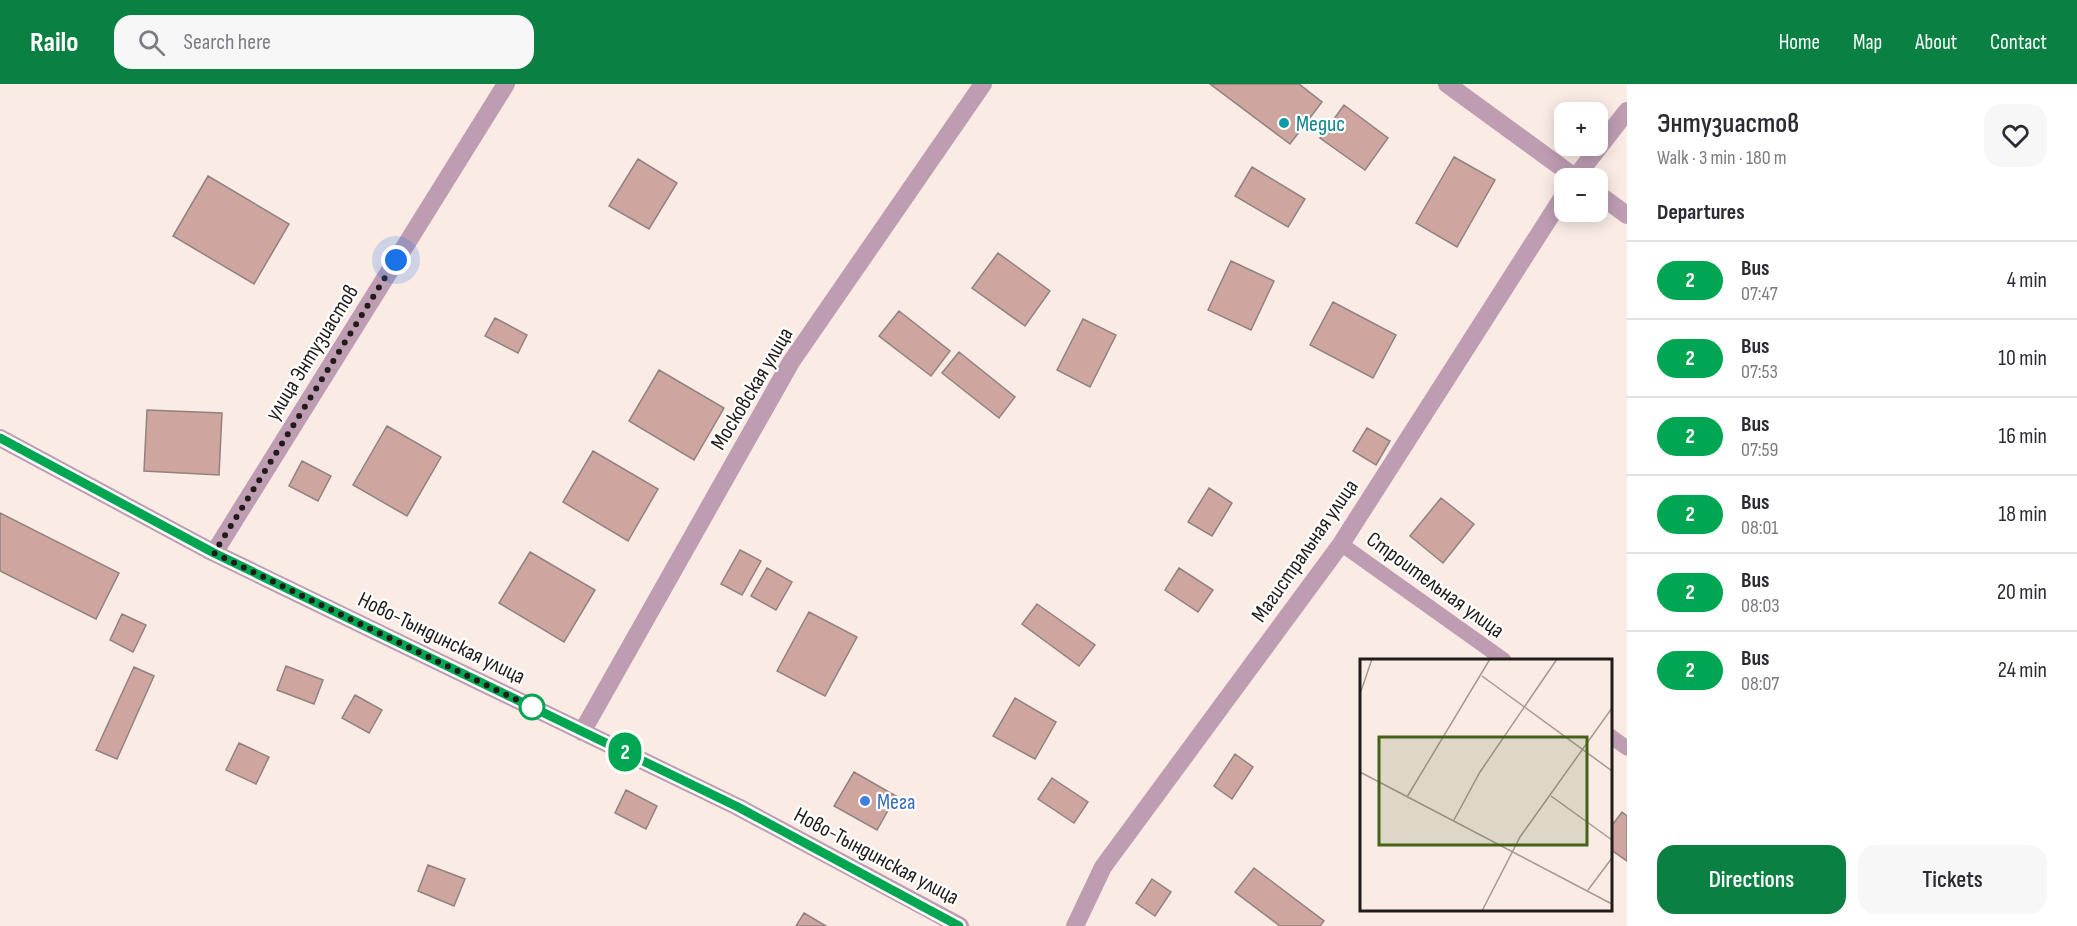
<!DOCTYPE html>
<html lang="en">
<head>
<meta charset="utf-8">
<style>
	:root { --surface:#fff; --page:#f7f7f7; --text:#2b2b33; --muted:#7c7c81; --line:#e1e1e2; --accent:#0b8043 }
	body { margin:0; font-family:"Sofia Sans Condensed",sans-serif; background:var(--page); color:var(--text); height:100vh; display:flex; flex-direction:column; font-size:22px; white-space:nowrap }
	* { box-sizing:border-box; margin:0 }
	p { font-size:20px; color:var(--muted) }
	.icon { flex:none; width:33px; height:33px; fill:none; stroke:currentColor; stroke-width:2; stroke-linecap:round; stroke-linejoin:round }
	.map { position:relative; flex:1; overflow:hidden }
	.drawer { display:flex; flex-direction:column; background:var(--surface); width:450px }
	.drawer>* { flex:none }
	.badge { padding:0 12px; border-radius:20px; font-size:21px; line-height:39px }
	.controls { position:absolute; left:1554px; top:18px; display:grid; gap:12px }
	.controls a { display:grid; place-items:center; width:54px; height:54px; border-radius:12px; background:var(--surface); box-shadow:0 3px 15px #0003; font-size:30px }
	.you { position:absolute; width:30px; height:30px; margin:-15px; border:4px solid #fff; border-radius:50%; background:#1a73e8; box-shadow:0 0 0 9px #1a73e833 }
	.map>.badge { position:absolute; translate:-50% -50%; box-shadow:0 0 0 3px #fff }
	h2 { padding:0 30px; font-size:22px; line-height:54px }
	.round { display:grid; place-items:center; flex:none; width:63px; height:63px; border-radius:18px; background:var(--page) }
	.overview { display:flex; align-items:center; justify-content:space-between; height:102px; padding:0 30px }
	h1 { font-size:28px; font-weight:600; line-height:45px }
	.button { display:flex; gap:12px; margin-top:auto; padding:12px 30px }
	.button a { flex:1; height:69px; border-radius:18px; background:var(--accent); color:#fff; font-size:24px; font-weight:600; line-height:69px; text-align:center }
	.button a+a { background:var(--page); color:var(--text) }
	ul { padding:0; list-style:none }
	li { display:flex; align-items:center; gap:18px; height:78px; padding:0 30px; border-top:2px solid var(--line) }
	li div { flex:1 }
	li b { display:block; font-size:22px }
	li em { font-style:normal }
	li .badge { min-width:66px; font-weight:700; text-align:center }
	header { display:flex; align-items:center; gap:36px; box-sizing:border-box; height:84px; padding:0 30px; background:var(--accent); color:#fff }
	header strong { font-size:28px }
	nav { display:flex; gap:33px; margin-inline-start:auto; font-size:21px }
	.search { width:420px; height:54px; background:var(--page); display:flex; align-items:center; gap:15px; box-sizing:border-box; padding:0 21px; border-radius:18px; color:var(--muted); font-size:22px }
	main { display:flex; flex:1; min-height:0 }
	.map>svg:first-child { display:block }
	.building { fill:#cfa5a0; stroke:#918280; stroke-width:1.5 }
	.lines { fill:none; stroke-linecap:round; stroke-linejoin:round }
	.service { stroke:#be9db2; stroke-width:15 }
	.minor { stroke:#be9db2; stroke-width:18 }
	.line-casing { stroke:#fff; stroke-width:14 }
	.line { stroke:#00a651; stroke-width:9 }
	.walk { stroke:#211c19; stroke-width:6; stroke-dasharray:0 10.8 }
	.culture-dot { fill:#0f9aa8; stroke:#fff; stroke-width:2 }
	.stop-dot { fill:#fff; stroke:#00a651; stroke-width:3 }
	.shop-dot { fill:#3f7fe0; stroke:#fff; stroke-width:2 }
	.labels { text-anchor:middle; stroke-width:4.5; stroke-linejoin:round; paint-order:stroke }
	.culture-label { font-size:22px; fill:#0d838f; stroke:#fff; text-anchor:start }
	.street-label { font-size:22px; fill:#211c19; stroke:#fff }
	.shop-label { font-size:22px; fill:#366cbe; stroke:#fff; text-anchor:start }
	.inset-road { fill:none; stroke:#a39993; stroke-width:1.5 }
	.view { fill:#446318; fill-opacity:0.15; stroke:#446318; stroke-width:3 }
	.inset-edge { fill:none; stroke:#211c19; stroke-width:3 }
</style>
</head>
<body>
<header>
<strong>Railo</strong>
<div class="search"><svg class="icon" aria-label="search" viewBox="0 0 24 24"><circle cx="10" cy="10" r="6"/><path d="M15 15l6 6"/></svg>Search here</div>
<nav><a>Home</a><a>Map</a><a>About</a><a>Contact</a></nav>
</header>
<main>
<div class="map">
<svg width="1627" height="842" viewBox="0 0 1627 842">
	<rect width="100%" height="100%" fill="#faece5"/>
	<path class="building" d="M 1210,0 L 1299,0 L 1322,18 L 1290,60 Z
		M 1344,21 L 1388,54 L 1365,86 L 1320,54 Z
		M 1454,73 L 1495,96 L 1457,163 L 1416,139 Z
		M 638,75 L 677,99 L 649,145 L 609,122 Z
		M 1252,83 L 1305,115 L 1288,143 L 1235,112 Z
		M 208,92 L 289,140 L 254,200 L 173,152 Z
		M 998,169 L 1050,207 L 1025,242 L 972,204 Z
		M 1231,177 L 1274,197 L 1251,246 L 1208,226 Z
		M 1333,218 L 1396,251 L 1373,294 L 1310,261 Z
		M 899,227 L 950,267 L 931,292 L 879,252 Z
		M 495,234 L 527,251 L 518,269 L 485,252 Z
		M 1083,235 L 1116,251 L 1090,303 L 1057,286 Z
		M 959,268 L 1015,313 L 999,334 L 942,289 Z
		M 659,286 L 724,324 L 694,376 L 629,337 Z
		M 147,326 L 222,329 L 219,391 L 144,387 Z
		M 387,342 L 441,373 L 407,432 L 353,401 Z
		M 1367,344 L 1390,357 L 1376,381 L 1353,367 Z
		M 593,367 L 658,405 L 628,457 L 563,418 Z
		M 302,377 L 331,392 L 318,417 L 289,402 Z
		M 1209,404 L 1232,419 L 1212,452 L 1188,438 Z
		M 1441,414 L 1474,440 L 1443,479 L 1410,452 Z
		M 0,429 L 119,489 L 96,535 L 0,487 Z
		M 740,466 L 761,477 L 742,511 L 721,500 Z
		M 530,468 L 595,506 L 564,558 L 499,519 Z
		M 767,484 L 792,498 L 776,526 L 751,512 Z
		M 1179,484 L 1213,506 L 1198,528 L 1165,506 Z
		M 1037,520 L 1095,561 L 1079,582 L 1022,540 Z
		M 809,528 L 857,553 L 825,612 L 777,587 Z
		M 122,530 L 146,541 L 133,568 L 110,556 Z
		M 286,582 L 323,596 L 314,620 L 277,606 Z
		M 134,583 L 154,592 L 117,675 L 96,666 Z
		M 355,611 L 382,626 L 369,649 L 342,634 Z
		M 1015,614 L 1056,638 L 1035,675 L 993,652 Z
		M 239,659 L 269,673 L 256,700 L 226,686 Z
		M 1235,670 L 1253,683 L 1232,715 L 1214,702 Z
		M 854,688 L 896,712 L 877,746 L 834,722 Z
		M 1052,694 L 1088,718 L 1074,739 L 1038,715 Z
		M 626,706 L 657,722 L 646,745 L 615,729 Z
		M 1622,728 L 1627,732 L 1627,777 L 1610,765 L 1610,744 Z
		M 428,781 L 465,795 L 454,822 L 418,807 Z
		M 1254,784 L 1324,837 L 1320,842 L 1280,842 L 1235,808 Z
		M 1152,795 L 1171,808 L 1155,832 L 1136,819 Z
		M 804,829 L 826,842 L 796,842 Z"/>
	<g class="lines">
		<path class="service" d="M 1341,460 L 1504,576
			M 1610,652 L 1627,664"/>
		<path class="minor" d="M 1447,0 L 1576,94
			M 1575,94 L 1627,27
			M 1598,110 L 1627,131
			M 0,354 L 214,469 L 738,723 L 960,842
			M 214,469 L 506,0
			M 582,648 L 791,278 L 983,0
			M 1075,842 L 1103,783 L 1341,460 L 1564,111"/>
	</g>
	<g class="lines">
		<g class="line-casing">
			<path id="line" d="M 0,354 L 214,469 L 738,723 L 959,842"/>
		</g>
		<use href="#line" class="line"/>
		<path class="walk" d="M 396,176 L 214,469 L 542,628 L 532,623"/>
	</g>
	<circle class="culture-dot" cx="1284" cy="39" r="6"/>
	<circle class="stop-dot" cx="532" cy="623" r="12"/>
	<circle class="shop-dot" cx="865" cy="717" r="6"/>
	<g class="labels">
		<g class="culture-label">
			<text x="1296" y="47">Медис</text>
		</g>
		<g class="street-label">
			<text transform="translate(311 268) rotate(-58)" y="8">улица Энтузиастов</text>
			<text transform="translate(751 304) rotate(-59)" y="8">Московская улица</text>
			<text transform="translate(1304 466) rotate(-55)" y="8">Магистральная улица</text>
			<text transform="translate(1436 500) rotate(36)" y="8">Строительная улица</text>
			<text transform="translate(442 553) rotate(26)" y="8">Ново-Тындинская улица</text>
			<text transform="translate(877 771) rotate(28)" y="8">Ново-Тындинская улица</text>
		</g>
		<g class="shop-label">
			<text x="877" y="725">Мега</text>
		</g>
	</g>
	<g transform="translate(1360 575)">
		<rect width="252" height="252" fill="#faece5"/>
		<path class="inset-road" d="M 122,17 L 252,112M 0,35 L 12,0M 0,113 L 252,245M 191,137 L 252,181M 47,138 L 130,0M 94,161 L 120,113 L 197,0M 228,231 L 252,199M 122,252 L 160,178 L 252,49"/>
		<path class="view" d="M 19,78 L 227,78 L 227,186 L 19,186 Z"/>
		<rect width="252" height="252" class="inset-edge"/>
	</g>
</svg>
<div class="controls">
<a>+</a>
<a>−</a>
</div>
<div class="you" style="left:396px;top:176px"></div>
<b class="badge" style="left:625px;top:668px;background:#00a651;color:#fff">2</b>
</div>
<section class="drawer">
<div class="overview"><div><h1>Энтузиастов</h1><p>Walk · 3 min · 180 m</p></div><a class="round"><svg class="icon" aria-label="heart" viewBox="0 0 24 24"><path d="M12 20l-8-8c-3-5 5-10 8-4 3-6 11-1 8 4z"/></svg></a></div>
<h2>Departures</h2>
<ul>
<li><span class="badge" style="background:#00a651;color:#fff">2</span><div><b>Bus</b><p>07:47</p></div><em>4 min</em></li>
<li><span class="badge" style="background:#00a651;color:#fff">2</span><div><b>Bus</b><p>07:53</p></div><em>10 min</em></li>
<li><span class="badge" style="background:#00a651;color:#fff">2</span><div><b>Bus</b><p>07:59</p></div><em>16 min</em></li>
<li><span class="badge" style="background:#00a651;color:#fff">2</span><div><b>Bus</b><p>08:01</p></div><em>18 min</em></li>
<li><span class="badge" style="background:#00a651;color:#fff">2</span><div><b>Bus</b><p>08:03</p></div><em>20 min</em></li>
<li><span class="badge" style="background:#00a651;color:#fff">2</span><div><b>Bus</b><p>08:07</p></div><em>24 min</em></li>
</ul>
<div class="button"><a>Directions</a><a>Tickets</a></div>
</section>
</main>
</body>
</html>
